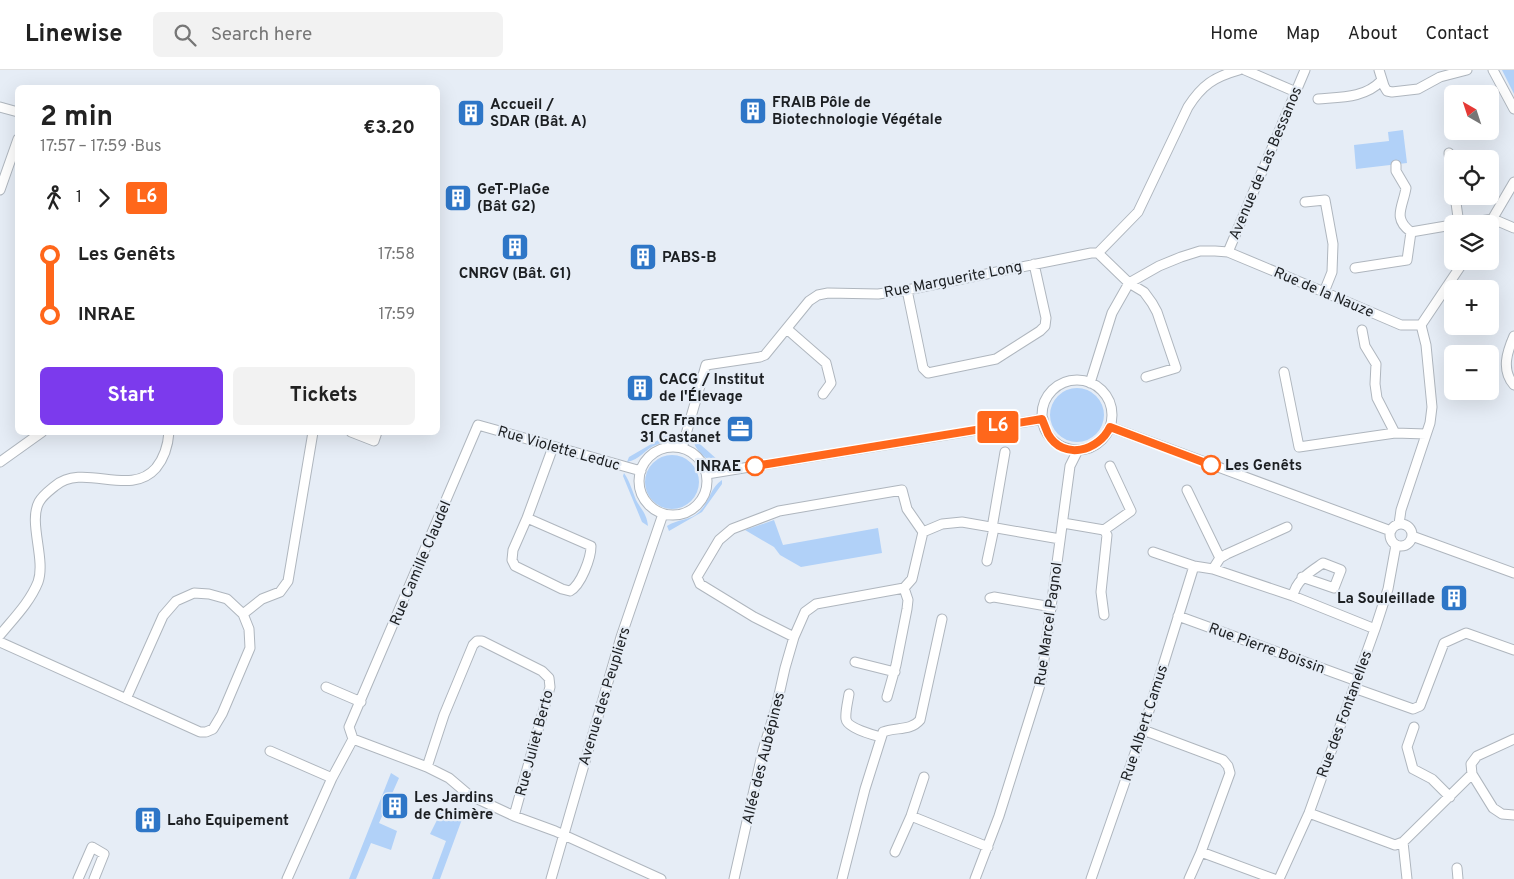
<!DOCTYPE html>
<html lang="en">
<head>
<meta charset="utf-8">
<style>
	:root { --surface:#fff; --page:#f2f2f2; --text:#222; --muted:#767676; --line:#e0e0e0; --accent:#7c3aed }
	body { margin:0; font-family:Overpass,sans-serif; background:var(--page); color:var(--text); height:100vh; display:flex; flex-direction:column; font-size:19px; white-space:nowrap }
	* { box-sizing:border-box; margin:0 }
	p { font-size:16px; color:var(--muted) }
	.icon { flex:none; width:28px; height:28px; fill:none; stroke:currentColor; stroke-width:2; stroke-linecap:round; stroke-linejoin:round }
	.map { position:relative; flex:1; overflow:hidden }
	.panel { position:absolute; left:15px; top:15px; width:425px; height:350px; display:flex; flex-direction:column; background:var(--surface); border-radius:8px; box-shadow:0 5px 20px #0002 }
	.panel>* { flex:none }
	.badge { padding:0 10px; border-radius:4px; font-size:18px; line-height:32px }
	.needle { width:32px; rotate:321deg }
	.tools { position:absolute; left:1444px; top:15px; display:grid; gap:10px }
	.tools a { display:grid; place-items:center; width:55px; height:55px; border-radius:8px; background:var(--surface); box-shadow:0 5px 20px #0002; font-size:25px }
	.map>.badge { position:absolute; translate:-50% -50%; box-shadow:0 0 0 2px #fff }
	.legs { display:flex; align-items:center; gap:8px; height:55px; padding:0 25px; font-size:16px }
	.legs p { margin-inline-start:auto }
	.summary { display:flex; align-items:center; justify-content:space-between; height:85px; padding:0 25px }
	h1 { font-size:28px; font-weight:700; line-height:38px }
	.cta { display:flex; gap:10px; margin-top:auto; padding:10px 25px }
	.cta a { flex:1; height:58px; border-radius:8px; background:var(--accent); color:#fff; font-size:20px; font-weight:700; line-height:58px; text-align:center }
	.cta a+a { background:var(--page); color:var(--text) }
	ul { padding:0 25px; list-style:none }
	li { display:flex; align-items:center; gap:18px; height:60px; font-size:19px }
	li i { display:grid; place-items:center; width:8px; height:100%; margin:0 6px; background:currentColor }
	li i::after { content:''; width:12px; height:12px; margin:-6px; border:4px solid; border-radius:50%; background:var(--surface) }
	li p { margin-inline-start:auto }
	li:first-child i { background:linear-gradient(#0000 50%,currentColor 0) }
	li:last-child i { background:linear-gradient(currentColor 50%,#0000 0) }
	header { display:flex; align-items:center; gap:30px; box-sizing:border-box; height:70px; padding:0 25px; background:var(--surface); border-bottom:1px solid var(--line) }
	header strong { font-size:24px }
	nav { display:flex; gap:28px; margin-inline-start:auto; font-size:18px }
	.search { width:350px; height:45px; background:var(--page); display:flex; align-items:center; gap:12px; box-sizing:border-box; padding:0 18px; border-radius:8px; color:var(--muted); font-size:19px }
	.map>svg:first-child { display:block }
	.green { fill:#b1d1f8 }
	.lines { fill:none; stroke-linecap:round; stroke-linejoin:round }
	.minor-casing { stroke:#afb6be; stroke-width:11 }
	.minor { stroke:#fff; stroke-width:9 }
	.line-1-casing { stroke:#fff; stroke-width:11 }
	.line-1 { stroke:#ff671b; stroke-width:8 }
	.stop-1-dot { fill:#fff; stroke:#ff671b; stroke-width:2.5 }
	.labels { text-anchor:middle; stroke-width:4.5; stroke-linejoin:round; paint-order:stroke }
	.poi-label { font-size:15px; font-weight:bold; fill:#1c1f22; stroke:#e6edf6; text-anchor:start }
	.street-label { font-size:15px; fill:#1c1f22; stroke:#e6edf6 }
	.stop-label { font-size:15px; font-weight:bold; fill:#1c1f22; stroke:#e6edf6; text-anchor:start }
</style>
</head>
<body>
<header>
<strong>Linewise</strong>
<div class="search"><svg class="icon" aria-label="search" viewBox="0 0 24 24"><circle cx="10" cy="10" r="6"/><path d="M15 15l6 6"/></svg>Search here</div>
<nav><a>Home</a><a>Map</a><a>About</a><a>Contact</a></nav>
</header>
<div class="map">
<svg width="1514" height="809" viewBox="0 0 1514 809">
	<rect width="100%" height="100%" fill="#e6edf6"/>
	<path class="green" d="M 1502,0 L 1514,0 L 1514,24 Z
		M 1403,60 L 1407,93 L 1356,99 L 1354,75 L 1389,71 L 1388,62 Z
		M1050 345a27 27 0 1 1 54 0a27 27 0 1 1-54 0Z
		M 672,362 L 678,364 C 672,371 664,371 656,375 C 645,379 640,390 627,392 L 629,387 Z
		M 692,367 L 719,391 L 720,394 C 706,391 695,381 692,367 Z
		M645 412a27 27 0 1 1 54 0a27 27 0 1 1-54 0Z
		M 624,403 C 630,412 632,420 636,430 C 641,439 647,444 648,456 L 642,452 L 623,406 Z
		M 722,410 L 722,414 L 702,442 L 669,461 L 667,456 C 677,449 690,451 699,442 C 709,433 710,418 722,410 Z
		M 774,450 L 783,475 L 878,458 L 882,483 L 801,497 L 780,485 L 774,477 L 745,460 Z
		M 391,703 L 399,708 L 379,753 L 397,761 L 391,780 L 371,773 L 356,809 L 349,809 Z
		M 443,738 L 454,744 L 458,738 L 465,741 L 440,809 L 432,809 L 446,771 L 430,764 Z"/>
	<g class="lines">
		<g class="minor-casing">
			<path id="minor" d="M 1245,0 L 1296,22
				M 1379,0 L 1384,16 L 1387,21 L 1392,22 L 1418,19 L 1440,7 L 1467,0
				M 1493,0 L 1514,39
				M 1318,29 C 1341,27 1365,28 1381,11
				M 0,37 L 18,42
				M 1449,83 L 1452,107
				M 1396,95 L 1396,101 L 1406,118 C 1403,137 1392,148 1411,162
				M 0,120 L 18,69
				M 1455,126 L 1459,154
				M 1305,132 L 1325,130 L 1333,174 L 1332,202 L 1324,222
				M 1490,153 L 1514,112
				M 1462,154 L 1493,149 L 1514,158
				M 1228,182 L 1324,222 L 1401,255 L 1421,255
				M 1098,183 L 1138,142 L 1188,37 C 1202,15 1214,7 1239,0
				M 1098,183 L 1129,213 L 1144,222 L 1152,233 L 1157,242 L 1176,298 L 1146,307
				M 1355,198 L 1407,190 L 1411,162 L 1452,155
				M 907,220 L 923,298 L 928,303 L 996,289 L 1040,261 L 1045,256 L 1046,248 L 1034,194
				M 787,259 L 826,293 L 831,313 L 823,324
				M 1362,260 L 1365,276 L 1376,294 L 1375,314 L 1377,328 L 1395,363
				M 1514,266 C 1507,282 1501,300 1514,315
				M 1284,302 L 1299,377 L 1395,363 L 1426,364
				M1042 345a35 35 0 1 1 70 0a35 35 0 1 1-70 0Z
				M 1090,313 L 1112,243 L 1129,213 L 1159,196 L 1181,187 L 1200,181 L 1215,181 L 1228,182 L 1305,0
				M 1110,357 L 1391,461
				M 351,362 L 374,371 L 377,362
				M639 411a34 34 0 1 1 68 0a34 34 0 1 1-68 0Z
				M 682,378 L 706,295 L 760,287 L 765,285 L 809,231 L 818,225 L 828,223 L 878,224 L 907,220 L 1091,183 L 1098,183
				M 0,392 L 42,362
				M 707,404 L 1043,349
				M 1187,420 L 1220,488
				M 527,448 L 591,476 C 591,488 581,515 570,521 L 562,519 L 515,496 L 512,490 L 513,480 L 527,448 L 553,377
				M 1063,453 L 1104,460 L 1107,465 L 1101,522 L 1104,545
				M 1399,454 L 1401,440 L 1430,353 L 1432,337 L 1426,275 L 1421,255 L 1464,191
				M1390 465a11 11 0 1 1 22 0a11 11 0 1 1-22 0Z
				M 992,458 L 1005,382
				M 1104,460 L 1131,441 L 1110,396
				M 1412,466 L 1514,503
				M 1153,482 L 1194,496
				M 987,491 L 994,458
				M 1213,499 L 1220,488 L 1227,484 L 1287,457
				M 1293,526 C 1296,510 1310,502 1323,493 L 1341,500 L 1334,518 L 1302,507
				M 990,528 L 994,527 L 1052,537
				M 243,544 L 262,529 L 280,522 L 288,511 L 313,362
				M 1178,546 L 1357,611
				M 0,565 C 14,548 30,532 38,512 C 46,489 28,452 39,432 C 43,425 49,421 55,416 C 84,392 130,428 156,398 C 165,387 168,376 169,362
				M 794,567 L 754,547 L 700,514 L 697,507 L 719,470 L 732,459 L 779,441 L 902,420 L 907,439 L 923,462
				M 0,572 L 200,662 L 206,662 L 213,659 L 222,644 L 250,578 L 249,559 L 243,544 L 227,529 L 209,524 L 194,523 L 176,531 L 163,546 L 126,629
				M 855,592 L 895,602
				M 326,617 L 361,632
				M 1354,618 L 1413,639 L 1420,636 L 1444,573 L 1466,563 L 1514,580
				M 849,624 C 848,631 845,642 846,649 C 847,658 873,665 881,667
				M 887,627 L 896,595 L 907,539 L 908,530 L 904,518
				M 1414,657 L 1407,677 L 1413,699 L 1432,709 L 1450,727
				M 1143,660 L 1223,690 L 1228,696 L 1230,703 L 1201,782 L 1274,809
				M 353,669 L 427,697 L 449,708 L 469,725 L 514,746 L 555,761 L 661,809
				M 270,681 L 332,708
				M 427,697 L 444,645 L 473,575 L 477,571 L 482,571 L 542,601 L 549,608 L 550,617 L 514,746
				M 1472,704 L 1493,738 L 1502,744 L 1514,745
				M 1309,743 L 1395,775 L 1403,772 L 1472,704 L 1471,694 L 1477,686 L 1514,669
				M 911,746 L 988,777
				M 1403,772 L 1407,809
				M 895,782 L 911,746 L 924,707
				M 1457,798 L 1458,809
				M 78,809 L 92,777 L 104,784 L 94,809
				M 287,809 L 332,708 L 353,669 L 349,657 L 478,355 L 641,401
				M 551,809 L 621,567 L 663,444
				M 734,809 L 763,680 L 776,638 L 785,598 L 794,567 L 805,542 L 816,534 L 904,518 L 912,509 L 923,462 L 942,454 L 962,452 L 1060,469
				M 842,809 L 865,719 L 883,662 C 895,657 911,661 920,650 L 942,549
				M 975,809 L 999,746 L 1041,612 L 1070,396 L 1078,380
				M 1091,809 L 1143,660 L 1194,496 L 1213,499 L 1293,526 L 1375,559
				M 1189,809 L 1201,782
				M 1279,809 L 1309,743 L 1375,559 L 1388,519 L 1396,475"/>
		</g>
		<use href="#minor" class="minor"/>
	</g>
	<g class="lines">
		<g class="line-1-casing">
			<path id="line-1" d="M 755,396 L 1042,349 C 1044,354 1046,359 1048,364 C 1063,391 1099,381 1110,357 L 1211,395"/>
		</g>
		<use href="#line-1" class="line-1"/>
	</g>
	<defs>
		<g id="building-square" transform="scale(1.4375)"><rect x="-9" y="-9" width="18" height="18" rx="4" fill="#2e76c7" stroke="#e6edf6"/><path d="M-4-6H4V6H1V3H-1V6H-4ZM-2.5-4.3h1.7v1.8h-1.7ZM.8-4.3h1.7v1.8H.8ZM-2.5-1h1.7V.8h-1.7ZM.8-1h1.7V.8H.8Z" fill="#fff"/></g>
		<g id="office-square" transform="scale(1.4375)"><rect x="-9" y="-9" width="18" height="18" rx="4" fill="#2e76c7" stroke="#e6edf6"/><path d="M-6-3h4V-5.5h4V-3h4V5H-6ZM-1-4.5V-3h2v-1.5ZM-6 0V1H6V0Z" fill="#fff"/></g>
	</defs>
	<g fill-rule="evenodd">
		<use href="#building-square" x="753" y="41"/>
		<use href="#building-square" x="471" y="43"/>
		<use href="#building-square" x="458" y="128"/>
		<use href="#building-square" x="515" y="177"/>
		<use href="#building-square" x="643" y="187"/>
		<use href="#building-square" x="640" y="318"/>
		<use href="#office-square" x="740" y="359"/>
		<use href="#building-square" x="1454" y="528"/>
		<use href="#building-square" x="395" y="736"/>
		<use href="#building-square" x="148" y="750"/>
	</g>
	<g class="stop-1-dot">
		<circle cx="1211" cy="395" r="9"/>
		<circle cx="755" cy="396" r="9"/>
	</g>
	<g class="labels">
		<g class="poi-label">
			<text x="772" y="37">FRAIB Pôle de<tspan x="772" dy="17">Biotechnologie Végétale</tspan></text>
			<text x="490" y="39">Accueil /<tspan x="490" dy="17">SDAR (Bât. A)</tspan></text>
			<text x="477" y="124">GeT-PlaGe<tspan x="477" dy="17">(Bât G2)</tspan></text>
			<text x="662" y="192">PABS-B</text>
			<text x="515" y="208" text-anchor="middle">CNRGV (Bât. G1)</text>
			<text x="659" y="314">CACG / Institut<tspan x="659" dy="17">de l'Élevage</tspan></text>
			<text x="721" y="355" text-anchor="end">CER France<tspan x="721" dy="17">31 Castanet</tspan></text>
			<text x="1435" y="533" text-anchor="end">La Souleillade</text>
			<text x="414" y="732">Les Jardins<tspan x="414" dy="17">de Chimère</tspan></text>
			<text x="167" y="755">Laho Equipement</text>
		</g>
		<g class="street-label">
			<text transform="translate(1265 93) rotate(-67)" y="5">Avenue de Las Bessanos</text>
			<text transform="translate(953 209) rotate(-11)" y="5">Rue Marguerite Long</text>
			<text transform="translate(1324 222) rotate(23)" y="5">Rue de la Nauze</text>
			<text transform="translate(559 378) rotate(16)" y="5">Rue Violette Leduc</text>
			<text transform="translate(420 493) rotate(-67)" y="5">Rue Camille Claudel</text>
			<text transform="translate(1048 554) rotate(-82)" y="5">Rue Marcel Pagnol</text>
			<text transform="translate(1267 578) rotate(20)" y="5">Rue Pierre Boissin</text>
			<text transform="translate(604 626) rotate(-73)" y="5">Avenue des Peupliers</text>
			<text transform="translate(1344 644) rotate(-70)" y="5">Rue des Fontanelles</text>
			<text transform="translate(1144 653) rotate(-72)" y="5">Rue Albert Camus</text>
			<text transform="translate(534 673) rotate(-75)" y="5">Rue Juliet Berto</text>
			<text transform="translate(763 688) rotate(-76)" y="5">Allée des Aubépines</text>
		</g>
		<g class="stop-label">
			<text x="1225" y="400">Les Genêts</text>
			<text x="741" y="401" text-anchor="end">INRAE</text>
		</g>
	</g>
</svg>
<div class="tools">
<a><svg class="needle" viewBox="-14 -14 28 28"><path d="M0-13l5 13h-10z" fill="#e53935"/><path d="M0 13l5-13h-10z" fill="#767676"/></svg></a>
<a><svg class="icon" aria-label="locate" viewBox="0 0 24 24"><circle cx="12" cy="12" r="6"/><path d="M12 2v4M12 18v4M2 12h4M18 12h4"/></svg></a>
<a><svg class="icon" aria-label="layers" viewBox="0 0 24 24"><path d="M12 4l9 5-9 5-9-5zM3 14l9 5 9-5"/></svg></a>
<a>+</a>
<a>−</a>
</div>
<b class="badge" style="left:998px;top:357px;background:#ff671b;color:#fff">L6</b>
<section class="panel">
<div class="summary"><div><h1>2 min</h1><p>17:57 – 17:59 · Bus</p></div><b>€3.20</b></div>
<div class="legs"><svg class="icon" aria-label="walk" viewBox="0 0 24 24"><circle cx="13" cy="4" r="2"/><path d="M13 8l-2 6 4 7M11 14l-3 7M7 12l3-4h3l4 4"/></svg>1<svg class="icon" aria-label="forward" viewBox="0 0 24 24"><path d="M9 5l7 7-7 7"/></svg><b class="badge" style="background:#ff671b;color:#fff">L6</b></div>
<ul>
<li><i style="color:#ff671b"></i><b>Les Genêts</b><p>17:58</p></li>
<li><i style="color:#ff671b"></i><b>INRAE</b><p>17:59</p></li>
</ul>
<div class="cta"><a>Start</a><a>Tickets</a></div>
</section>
</div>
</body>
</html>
